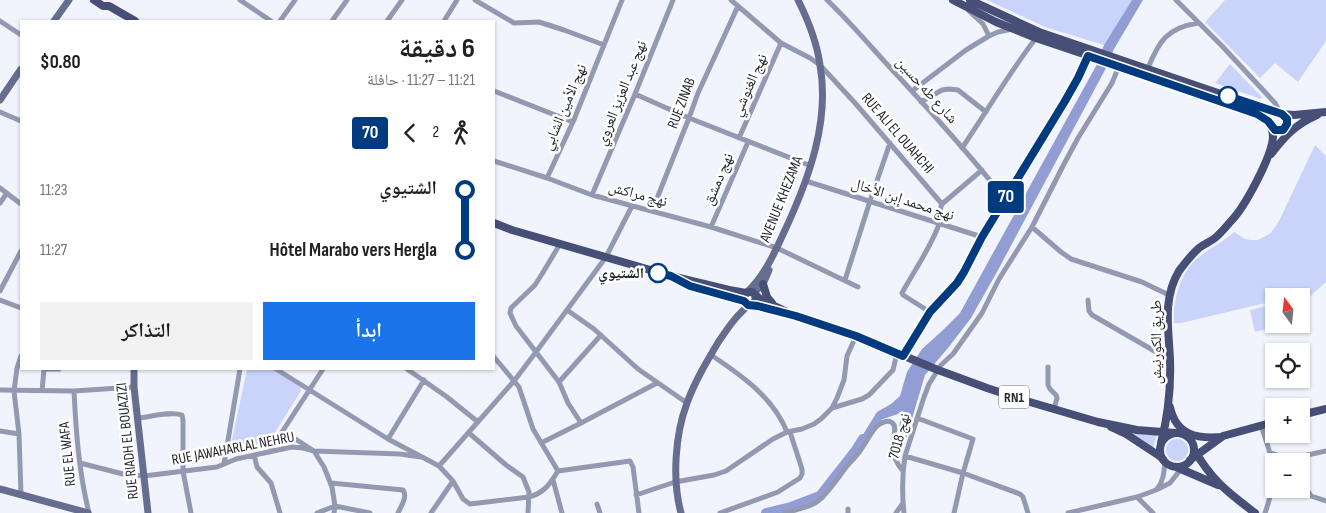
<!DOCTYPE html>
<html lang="ar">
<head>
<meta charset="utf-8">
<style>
	:root { --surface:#fff; --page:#f2f2f2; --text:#202124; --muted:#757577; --accent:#1a73e8 }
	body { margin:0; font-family:"Sofia Sans Condensed","Noto Naskh Arabic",sans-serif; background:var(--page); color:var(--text); direction:rtl; height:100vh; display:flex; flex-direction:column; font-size:19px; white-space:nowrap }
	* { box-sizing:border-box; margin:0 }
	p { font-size:16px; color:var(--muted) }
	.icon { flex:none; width:28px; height:28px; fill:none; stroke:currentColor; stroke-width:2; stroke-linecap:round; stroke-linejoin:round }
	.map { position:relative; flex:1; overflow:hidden; direction:ltr }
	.side { position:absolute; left:20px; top:20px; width:475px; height:350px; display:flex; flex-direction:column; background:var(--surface); border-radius:0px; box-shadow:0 1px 4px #0004; direction:rtl }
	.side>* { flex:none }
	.badge { padding:0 10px; border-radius:4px; font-size:18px; line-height:32px }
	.needle { width:32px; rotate:345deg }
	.controls { position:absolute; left:1265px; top:288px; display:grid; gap:10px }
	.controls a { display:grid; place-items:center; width:45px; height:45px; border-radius:0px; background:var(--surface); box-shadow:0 1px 4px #0004; font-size:25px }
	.map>.badge { position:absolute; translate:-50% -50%; box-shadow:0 0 0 2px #fff }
	.legs { display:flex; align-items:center; gap:8px; height:55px; padding:0 20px; font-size:16px }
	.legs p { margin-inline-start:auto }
	.summary { display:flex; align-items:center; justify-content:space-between; height:85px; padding:0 20px }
	h1 { font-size:28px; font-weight:700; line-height:38px }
	.button { display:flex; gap:10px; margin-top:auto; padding:10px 20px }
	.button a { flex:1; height:58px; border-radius:0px; background:var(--accent); color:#fff; font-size:20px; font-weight:700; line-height:58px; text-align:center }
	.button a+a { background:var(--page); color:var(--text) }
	ul { padding:0 20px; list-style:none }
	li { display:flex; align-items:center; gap:18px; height:60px; font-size:19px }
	li i { display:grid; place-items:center; width:8px; height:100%; margin:0 6px; background:currentColor }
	li i::after { content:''; width:12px; height:12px; margin:-6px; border:4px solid; border-radius:50%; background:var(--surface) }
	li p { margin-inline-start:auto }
	li:first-child i { background:linear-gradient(#0000 50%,currentColor 0) }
	li:last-child i { background:linear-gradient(currentColor 50%,#0000 0) }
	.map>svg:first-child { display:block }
	.green { fill:#cad3f9 }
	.water { fill:#929ed3 }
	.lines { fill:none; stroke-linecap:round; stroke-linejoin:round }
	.river { stroke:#929ed3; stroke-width:10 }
	.street { stroke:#9399b1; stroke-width:5 }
	.secondary { stroke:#666e8f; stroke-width:7 }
	.primary { stroke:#474f77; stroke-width:8 }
	.line-1-casing { stroke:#fff; stroke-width:11 }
	.line-1 { stroke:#003b80; stroke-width:8 }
	.stop-1-dot { fill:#fff; stroke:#003b80; stroke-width:2.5 }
	.labels { text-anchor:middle; stroke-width:5; stroke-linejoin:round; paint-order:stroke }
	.shield { fill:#fff; stroke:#66676b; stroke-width:1 }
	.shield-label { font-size:14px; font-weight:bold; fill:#24262b }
	.street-label { font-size:15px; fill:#24262b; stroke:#fff }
	.stop-label { font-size:15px; font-weight:bold; fill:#24262b; stroke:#fff; text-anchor:end }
</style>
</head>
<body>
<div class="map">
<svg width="1326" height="513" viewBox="0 0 1326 513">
	<rect width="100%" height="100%" fill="#f2f4fd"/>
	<path class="green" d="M 987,0 L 1132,0 L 1104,45 L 1045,27 Z
		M 1225,0 L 1326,0 L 1326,41 L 1298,82 L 1275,63 L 1260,78 L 1205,22 Z
		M 1230,64 L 1262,97 L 1261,99 L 1215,83 Z
		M 1315,145 L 1326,156 L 1326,282 L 1307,299 L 1303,294 L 1292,296 L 1274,296 L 1274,301 L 1181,323 L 1174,323 C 1173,300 1180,272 1199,257 C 1210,248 1223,242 1234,232 L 1245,239 L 1251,240 L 1258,240 L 1271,233 L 1279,221 Z
		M 1274,304 L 1274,324 L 1286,324 L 1255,332 L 1250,310 Z
		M 247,369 L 273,369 L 300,387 L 301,391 L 265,448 L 230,454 L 229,454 Z
		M 1126,431 L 1157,435 L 1153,448 Z
		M1166 450a11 11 0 1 1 22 0a11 11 0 1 1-22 0Z"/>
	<path class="water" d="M 1132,0 L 1143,0 L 1114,49 L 1105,70 L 998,270 L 971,318 L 948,348 L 925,375 L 902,452 L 895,453 L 901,416 L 898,414 L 883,419 L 873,427 L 858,452 L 854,449 L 877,412 L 891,404 L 900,396 L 907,372 L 922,349 L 942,331 L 960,313 L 1096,66 L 1104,45 Z"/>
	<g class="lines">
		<path class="river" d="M 766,513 L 791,507 L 820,496 L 856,450 L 863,439"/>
		<path class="street" d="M 240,0 L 271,21
			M 475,0 L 514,23 L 539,22 L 564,30 L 604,45
			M 731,0 L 781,43 L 810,58 L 820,65 L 855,103 L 942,204 C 938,213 941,219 938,227 C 929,250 914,271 902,293 L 903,295 L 930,312 L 903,356
			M 827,0 C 847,19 866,41 884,61 C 926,106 967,151 1005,199
			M 1176,0 L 1222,46 L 1275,103 L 1281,114
			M 969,11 L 983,24 L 989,36
			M 0,21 L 21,35
			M 280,21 L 295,0
			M 332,21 L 347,0
			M 387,21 L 402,0
			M 444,21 L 457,0
			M 1148,68 C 1159,41 1167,28 1198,23
			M 494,91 L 573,122
			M 912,91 L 966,50 L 989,36 L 998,32 L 1012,29
			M 635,94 L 689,118 L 811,166
			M 921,102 L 942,90 L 949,89 L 958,90 L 986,112
			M 0,112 L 21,121
			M 739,138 L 781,43
			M 962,148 C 987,111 1009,73 1036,38
			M 494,161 L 547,178 L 592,195 L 711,227 L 777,248 L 858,287
			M 547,178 L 573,122 L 622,0
			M 806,181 L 982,237 L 1065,101 L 1078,78 L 1088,56
			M 0,188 L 21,204
			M 592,195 L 635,94 L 673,0
			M 0,203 L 7,193
			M 942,204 L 982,170
			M 652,211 L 689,118 L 698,93 L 738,6
			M 711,227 L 748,142
			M 1032,227 L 1061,252 L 1071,259 L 1142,282 L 1169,295
			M 560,244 L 542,274 L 535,285 L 511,308 L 510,313 L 516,326 L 559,382 L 568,403 L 581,423
			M 845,280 L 870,201 L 890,143
			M 0,291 L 21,251
			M 0,300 L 21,308
			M 1088,300 L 1089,311 L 1092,315 L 1170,360
			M 567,310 L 594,329 L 638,369 L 687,403
			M 930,312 L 957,283 L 964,273 L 982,237
			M 711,355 C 741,375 773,397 787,432
			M 21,356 L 17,368 L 14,391 L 19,434 L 21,495
			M 494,357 L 519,387 L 533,429 L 558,471
			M 1048,367 L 1048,385 L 1050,389 L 1056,395 L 1057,398 L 1054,409
			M 45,369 L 59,369
			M 276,369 L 388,439 L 439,466 L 453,481 L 463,499 L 470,504 L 529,497 C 544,493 550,484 558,471
			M 407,369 L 447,397 L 478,422
			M 559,382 L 601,335
			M 0,390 L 74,391 L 134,387
			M 42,391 L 44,369
			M 74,391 C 76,432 79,473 89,513
			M 832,408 L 862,399 L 869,395 L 893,370 L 897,353
			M 138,418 C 150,417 171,411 182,415 L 183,420 L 183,471 L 191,513
			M 917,418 L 973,439 L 963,473 L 954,513
			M 1261,426 C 1274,461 1278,477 1265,513
			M 0,431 L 19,434
			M 283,431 L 314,451 L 324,467 L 332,487 L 335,506 L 334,513
			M 469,433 L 506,465 L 523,477 L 529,492 L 528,513
			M 388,439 L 424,380
			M 541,443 L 581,423 L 657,383
			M 269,452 L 323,369
			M 1271,453 L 1289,459 L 1290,461
			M 254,455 L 257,467 L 271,483 L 280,513
			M 905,456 L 963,473 L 1020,494 L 1023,497 L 1028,513
			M 1289,459 L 1326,451
			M 80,463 L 123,474 L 144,476 L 217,467 L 236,459 L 292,447 L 303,448 L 314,451 L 400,454 L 421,457
			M 224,464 L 240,369
			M 439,466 L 514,381 L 536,352 L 606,257 L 632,206
			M 558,471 L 630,461 L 633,467 L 639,513
			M 553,480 L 562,513
			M 1301,481 L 1311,496 L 1326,501
			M 331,483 L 403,490 C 408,497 401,506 398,513
			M 1157,489 C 1164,481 1164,471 1165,461
			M 636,495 L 675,482 L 714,475 L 726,471 L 773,439 L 787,432 L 802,429 L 814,424 L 821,419 L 832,408 L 837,398 L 844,380 L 847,356 L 856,336
			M 1137,497 L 1153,513
			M 597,504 L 600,513
			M 848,509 L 848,513
			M 317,513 L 335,506 L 370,513
			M 431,513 L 453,481
			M 720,513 L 778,492 L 800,478 L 802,474 L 802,469 L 790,432
			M 785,513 C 795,510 806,508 815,503 C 826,497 839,476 847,466 C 852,460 858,455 862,448 C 867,441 871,432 877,426 C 880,423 887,420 891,422 C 899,426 892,441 892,447 C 893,457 897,464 903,471
			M 896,513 L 903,503
			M 904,513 C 902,494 902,475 905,456 L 924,397 L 929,384 L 941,365 L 953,354 L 982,313 L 999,279 L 1032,227 L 1064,164 L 1078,138 L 1112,83 L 1119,66
			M 1068,513 L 1137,497 L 1156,490 L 1170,483 L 1185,464"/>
		<path class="secondary" d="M 54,21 L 69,0
			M 0,100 L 21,69
			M 746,293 C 766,275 775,251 786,228 C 809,178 830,121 820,65 C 817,43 808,20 798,0
			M 754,293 L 763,284 L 769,270
			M 134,369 L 134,387 L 148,513
			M 0,489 L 88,513
			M 681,513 C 672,480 675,435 687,403 C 695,381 707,361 719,341 C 724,334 729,326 735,319 C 739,314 744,310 748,305"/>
		<path class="primary" d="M 94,0 L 103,6 L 109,6 L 135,21
			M 953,0 L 996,22 L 1036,38 L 1119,66 L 1257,114 L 1268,121 L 1275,130 L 1280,130 L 1286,126 L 1287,119 L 1281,114
			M 970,0 L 1039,32 L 1259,107 L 1281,114 L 1294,115 L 1326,112
			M 1271,154 C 1285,136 1296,124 1317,115
			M 494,223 L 512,230 L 671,276 L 729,290 L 746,293
			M 681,282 L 690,286 L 744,301
			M 763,284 L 767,297 L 772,303
			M 755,295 L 756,299 L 753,304 L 748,305 L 744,301 L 744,295 L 748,292 L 752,292 L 760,299 L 785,311
			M 751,305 L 796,316 L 856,336 L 938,370 L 987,388 L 1023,400 L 1098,422 L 1137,430 L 1175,433
			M 1170,407 C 1176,435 1197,439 1221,437
			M 1301,415 L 1326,409
			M 1111,427 L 1126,434 L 1158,455 L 1163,459
			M1160 450a17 17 0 1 1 34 0a17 17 0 1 1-34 0Z
			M 1161,443 C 1168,416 1171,389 1170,360 C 1169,330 1162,299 1179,271 C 1185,263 1192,254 1199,248 C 1204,244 1210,242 1215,238 C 1221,233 1226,227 1231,221 C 1245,207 1272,156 1273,137 C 1273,133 1272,129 1271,126
			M 1195,451 C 1212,481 1229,493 1255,513
			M 1190,460 L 1223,436 L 1274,422
			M 1176,467 L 1218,485"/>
	</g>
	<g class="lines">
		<g class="line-1-casing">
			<path id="line-1" d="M 658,273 L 671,276 L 690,286 L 744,301 L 748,305 L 758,306 L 796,316 L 856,336 L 903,356 L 930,312 L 957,283 L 964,272 L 982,237 L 1065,101 L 1078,78 L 1088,56 L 1257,114 L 1268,121 L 1275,130 L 1283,130 L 1287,124 L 1287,119 L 1282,114 L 1228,96"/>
		</g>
		<use href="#line-1" class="line-1"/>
	</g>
	<g class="stop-1-dot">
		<circle cx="1228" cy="96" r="9"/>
		<circle cx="658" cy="273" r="9"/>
	</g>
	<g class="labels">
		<rect class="shield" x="999" y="385.5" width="30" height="23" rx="4"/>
		<g class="shield-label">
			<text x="1014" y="402">RN1</text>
		</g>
		<g class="street-label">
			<text transform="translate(749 85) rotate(-66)" y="5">نهج الغنوشي</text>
			<text transform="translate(927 90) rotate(48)" y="5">شارع طه حسين</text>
			<text transform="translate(621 93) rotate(-68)" y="5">نهج عبد العزيز العروي</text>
			<text transform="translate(681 103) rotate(-69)" y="5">RUE ZINAB</text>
			<text transform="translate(564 107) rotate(-67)" y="5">نهج الأمين الشابي</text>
			<text transform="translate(898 133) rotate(49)" y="5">RUE ALI EL OUAHCHI</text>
			<text transform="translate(718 179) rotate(-67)" y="5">نهج دمشق</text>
			<text transform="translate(638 194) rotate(15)" y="5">نهج مراكش</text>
			<text transform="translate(781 199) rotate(-68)" y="5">AVENUE KHEZAMA</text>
			<text transform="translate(903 199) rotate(18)" y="5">نهج محمد إبن الأخال</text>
			<text transform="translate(1156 342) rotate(-90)" y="5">طريق الكورنيش</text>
			<text transform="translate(899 436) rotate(-75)" y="5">نهج 7018</text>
			<text transform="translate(127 441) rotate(-96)" y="5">RUE RIADH EL BOUAZIZI</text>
			<text transform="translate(233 448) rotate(-11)" y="5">RUE JAWAHARLAL NEHRU</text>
			<text transform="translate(67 454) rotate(-96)" y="5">RUE EL WAFA</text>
		</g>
		<g class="stop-label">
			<text x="644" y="278">الشتيوي</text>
		</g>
	</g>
</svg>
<div class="controls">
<a><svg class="needle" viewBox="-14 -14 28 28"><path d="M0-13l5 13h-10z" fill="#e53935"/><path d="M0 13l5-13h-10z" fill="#757577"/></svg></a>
<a><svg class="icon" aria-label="locate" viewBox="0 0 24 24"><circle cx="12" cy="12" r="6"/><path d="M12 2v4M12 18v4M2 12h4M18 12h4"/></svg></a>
<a>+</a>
<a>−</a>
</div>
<b class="badge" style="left:1006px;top:197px;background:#003b80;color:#fff">70</b>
<section class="side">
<div class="summary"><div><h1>6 دقيقة</h1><p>11:21 – 11:27 · حافلة</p></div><b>$0.80</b></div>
<div class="legs"><svg class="icon" aria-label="walk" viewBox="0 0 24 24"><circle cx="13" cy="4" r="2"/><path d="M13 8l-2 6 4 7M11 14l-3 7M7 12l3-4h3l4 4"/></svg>2<svg class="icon" aria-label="back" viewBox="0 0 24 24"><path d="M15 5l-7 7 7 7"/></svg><b class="badge" style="background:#003b80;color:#fff">70</b></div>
<ul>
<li><i style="color:#003b80"></i><b>الشتيوي</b><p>11:23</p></li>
<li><i style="color:#003b80"></i><b>Hôtel Marabo vers Hergla</b><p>11:27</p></li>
</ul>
<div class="button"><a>ابدأ</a><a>التذاكر</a></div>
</section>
</div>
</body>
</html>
